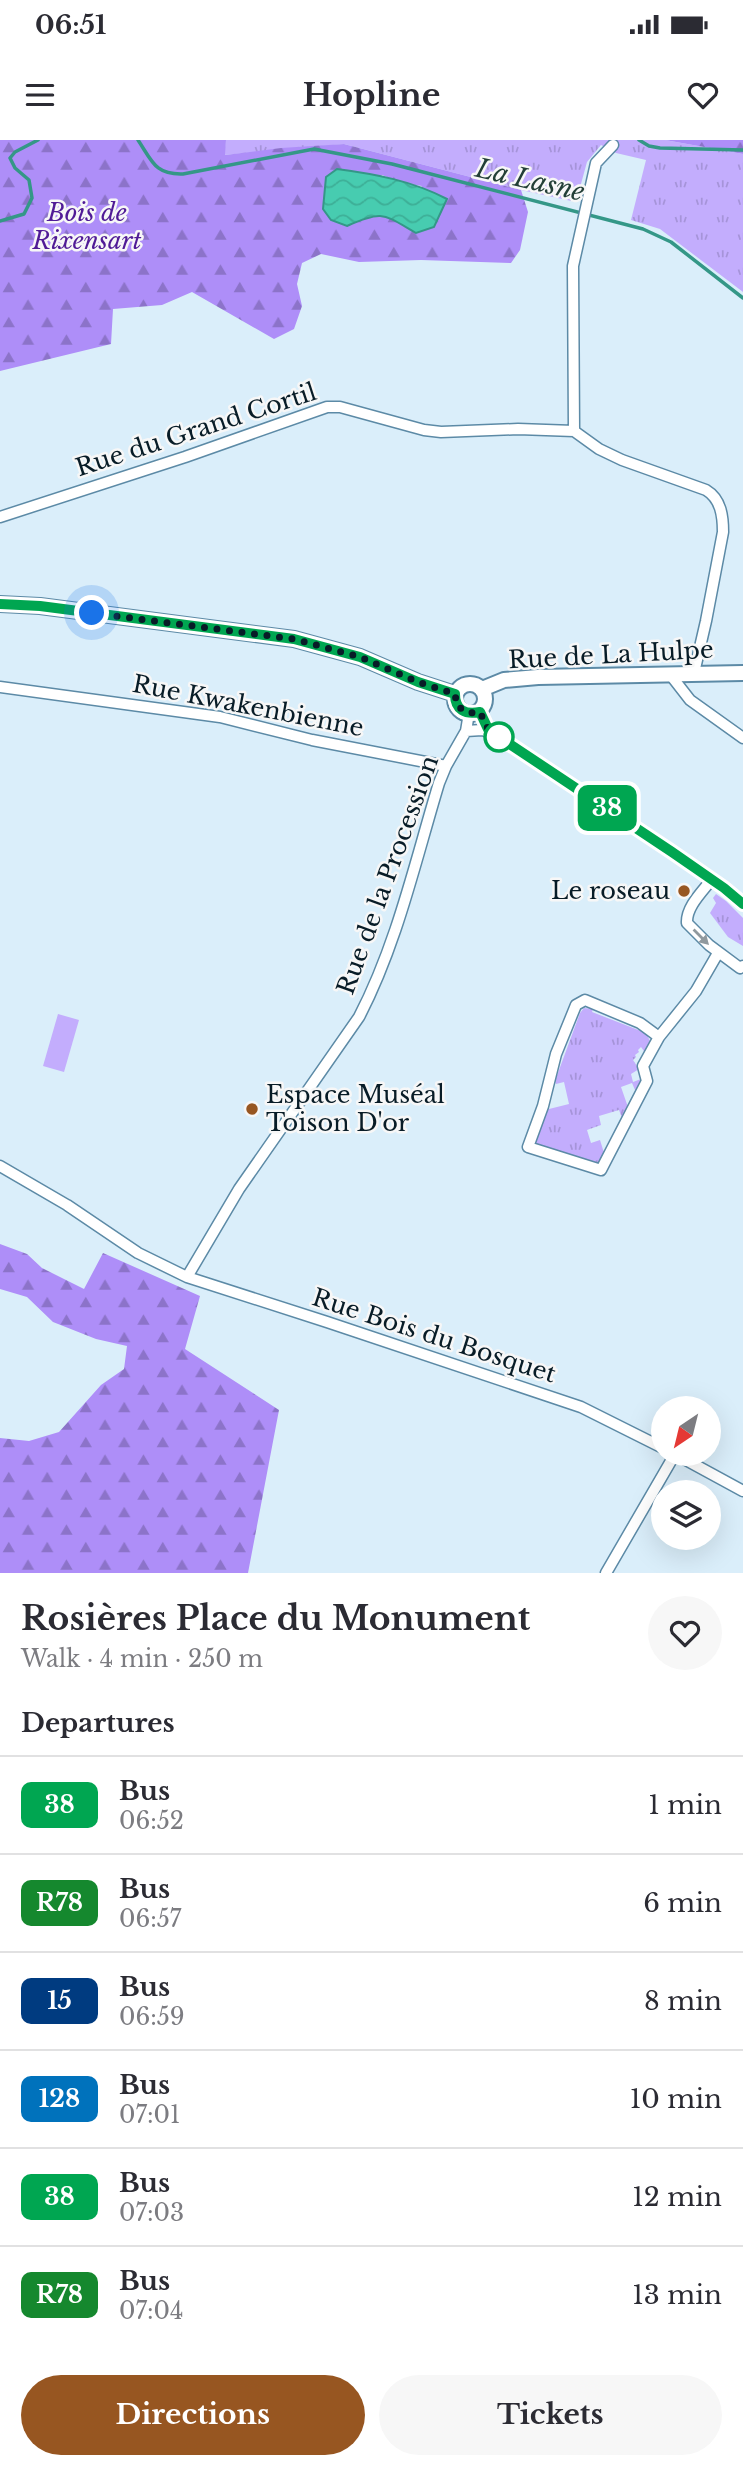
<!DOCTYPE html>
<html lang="en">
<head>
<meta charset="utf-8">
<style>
	:root { --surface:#fff; --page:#f7f7f7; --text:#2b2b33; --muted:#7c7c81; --line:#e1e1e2; --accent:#975621 }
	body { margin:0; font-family:"Libre Baskerville",serif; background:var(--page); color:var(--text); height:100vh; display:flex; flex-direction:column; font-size:26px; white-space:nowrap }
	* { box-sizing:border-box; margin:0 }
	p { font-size:23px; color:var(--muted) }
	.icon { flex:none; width:38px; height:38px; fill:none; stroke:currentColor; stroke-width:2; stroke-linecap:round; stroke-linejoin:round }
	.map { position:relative; height:1433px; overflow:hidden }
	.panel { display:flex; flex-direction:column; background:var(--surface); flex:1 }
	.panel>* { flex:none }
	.badge { padding:0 14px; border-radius:10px; font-size:24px; line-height:46px }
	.needle { width:46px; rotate:215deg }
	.buttons { position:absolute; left:651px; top:1256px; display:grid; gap:14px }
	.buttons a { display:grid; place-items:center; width:70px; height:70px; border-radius:50%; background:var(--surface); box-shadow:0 7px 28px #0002; font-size:35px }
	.you { position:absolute; width:35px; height:35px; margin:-18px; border:5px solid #fff; border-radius:50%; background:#1a73e8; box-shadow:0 0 0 10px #1a73e833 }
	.map>.badge { position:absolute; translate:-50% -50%; box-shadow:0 0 0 4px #fff }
	h2 { padding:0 21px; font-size:26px; line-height:63px }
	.round { display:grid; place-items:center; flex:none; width:74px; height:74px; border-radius:37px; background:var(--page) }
	.head { display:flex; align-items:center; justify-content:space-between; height:119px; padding:0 21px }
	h1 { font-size:33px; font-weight:700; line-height:52px }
	.action { display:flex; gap:14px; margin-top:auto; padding:14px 21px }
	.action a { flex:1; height:80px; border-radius:42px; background:var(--accent); color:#fff; font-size:28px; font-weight:700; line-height:80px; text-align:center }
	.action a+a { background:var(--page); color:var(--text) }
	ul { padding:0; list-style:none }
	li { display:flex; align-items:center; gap:21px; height:98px; padding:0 21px; border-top:2px solid var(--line) }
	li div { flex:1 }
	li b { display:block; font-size:26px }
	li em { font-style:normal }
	li .badge { min-width:77px; font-weight:700; text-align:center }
	.status { display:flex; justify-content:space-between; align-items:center; height:49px; padding:0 35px; background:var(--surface); direction:ltr }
	.status svg { height:19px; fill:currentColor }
	header { display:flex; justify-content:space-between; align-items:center; height:91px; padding:0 21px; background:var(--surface); font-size:32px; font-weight:700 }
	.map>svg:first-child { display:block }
	.grass { fill:url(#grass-tufts) }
	.forest { fill:url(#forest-firs); fill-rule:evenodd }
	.park { fill:#c3adfd }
	.water { fill:url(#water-waves); stroke:#349787; stroke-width:2 }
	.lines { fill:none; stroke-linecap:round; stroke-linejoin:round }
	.stream { stroke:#349787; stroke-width:3.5 }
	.street-casing { stroke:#5c8aa6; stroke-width:13 }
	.secondary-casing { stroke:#5c8aa6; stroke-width:18 }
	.street { stroke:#fff; stroke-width:10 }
	.secondary { stroke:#fff; stroke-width:14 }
	.oneway { fill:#90999e }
	.line-casing { stroke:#fff; stroke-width:16 }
	.line { stroke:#00a651; stroke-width:10 }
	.walk { stroke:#081c27; stroke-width:7; stroke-dasharray:0 12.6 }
	.stop-dot { fill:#fff; stroke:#00a651; stroke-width:3.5 }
	.poi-dot { fill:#975621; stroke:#f7f7f7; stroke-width:2.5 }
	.labels { text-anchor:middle; stroke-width:5; stroke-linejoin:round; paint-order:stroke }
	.park-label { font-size:24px; font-style:italic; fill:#501b96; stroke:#f7f7f7 }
	.street-label { font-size:24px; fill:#081c27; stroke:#f7f7f7 }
	.poi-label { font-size:24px; fill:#081c27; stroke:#f7f7f7; text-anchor:end }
	.water-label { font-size:26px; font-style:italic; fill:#233f37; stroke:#f7f7f7 }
</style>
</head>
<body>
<div class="status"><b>06:51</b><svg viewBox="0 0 49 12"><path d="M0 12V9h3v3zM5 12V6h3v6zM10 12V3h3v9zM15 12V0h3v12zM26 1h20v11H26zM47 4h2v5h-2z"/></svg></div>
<header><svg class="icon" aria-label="menu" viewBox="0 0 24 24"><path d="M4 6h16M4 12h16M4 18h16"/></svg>Hopline<svg class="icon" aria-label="heart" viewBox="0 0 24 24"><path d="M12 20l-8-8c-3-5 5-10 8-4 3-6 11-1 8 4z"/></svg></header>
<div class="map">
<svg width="743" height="1433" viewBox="0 0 743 1433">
	<defs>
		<pattern id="grass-tufts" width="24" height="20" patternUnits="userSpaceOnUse" patternTransform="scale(1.75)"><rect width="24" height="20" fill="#c3adfd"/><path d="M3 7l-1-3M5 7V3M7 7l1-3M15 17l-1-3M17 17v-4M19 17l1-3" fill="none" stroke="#a694d9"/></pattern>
		<pattern id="forest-firs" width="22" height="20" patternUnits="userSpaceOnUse" patternTransform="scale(1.75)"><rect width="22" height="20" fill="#ae8ef8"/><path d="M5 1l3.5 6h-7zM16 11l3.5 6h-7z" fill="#8c73c9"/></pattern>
		<pattern id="water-waves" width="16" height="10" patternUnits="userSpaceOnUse" patternTransform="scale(1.75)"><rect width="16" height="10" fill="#47ccb0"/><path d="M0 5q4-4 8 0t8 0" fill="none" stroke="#3daf97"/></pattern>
	</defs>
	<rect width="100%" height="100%" fill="#daeefa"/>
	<path class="grass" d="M 226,0 L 665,0 L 743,14 L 743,152 L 660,89 L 631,80 L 646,20 L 616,13 L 601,5 L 587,22 L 576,62 L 521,50 L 344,4 L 224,15 Z
		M 716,754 L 726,761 L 743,778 L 743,806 L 728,797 L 710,773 L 716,763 L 713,758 Z
		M 584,868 L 593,869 L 592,872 L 646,893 L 652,905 L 646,914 L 641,907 L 638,910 L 639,912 L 635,915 L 636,917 L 633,920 L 639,929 L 631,934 L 633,942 L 641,939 L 642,944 L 640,949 L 635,950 L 632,943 L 621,947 L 629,970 L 622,978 L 619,970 L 599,976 L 601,985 L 587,990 L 591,1003 L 600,1000 L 605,1016 L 599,1025 L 533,1005 L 545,970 L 569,964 L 564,942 L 556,944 L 555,941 L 580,873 Z"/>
	<path class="forest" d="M 0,0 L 226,0 L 225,15 L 281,8 L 344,4 L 521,50 L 528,72 L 520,110 L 511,123 L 421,120 L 359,122 L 321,114 L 302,123 L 297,144 L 302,166 L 294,189 L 274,199 L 192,152 L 162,165 L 113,169 L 111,204 L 0,231 ZM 382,35 L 402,43 L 422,46 L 394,80 C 375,70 366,77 347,85 Z
		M 665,0 L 743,0 L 743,14 Z
		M 0,1104 L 27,1114 L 42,1128 L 84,1149 L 103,1113 L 200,1156 L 185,1209 L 279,1270 L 248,1433 L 0,1433 L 0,1298 L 29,1301 L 59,1292 L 101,1245 L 124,1229 L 127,1206 L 96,1199 L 53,1182 L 27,1157 L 0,1149 Z"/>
	<path class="park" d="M 58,874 L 79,880 L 64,932 L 43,926 Z"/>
	<path class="water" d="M 337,29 C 375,34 413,41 447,59 L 434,87 L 416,93 C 383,74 383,70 347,86 L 331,80 L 323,69 L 326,37 Z"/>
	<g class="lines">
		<path class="stream" d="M 138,0 C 152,21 155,35 183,34 L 314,9 L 392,24 L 643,89 L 671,102 L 743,158
			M 639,0 L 649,6 L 660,8 L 743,10
			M 0,81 L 24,74 L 32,58 L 29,40 L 15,28 L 10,18 L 15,12 L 38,0"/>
		<g class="street-casing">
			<path id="street" d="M 574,291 L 599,309 L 622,320 L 706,350 C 721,359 723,376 723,392 L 706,481 L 694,533
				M 574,291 L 573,126 L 596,23 L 613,5
				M 0,377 L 185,317 L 327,267 L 340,267 L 424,290 L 441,292 L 518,289 L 574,291
				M 669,533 L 690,560 L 743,598
				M 0,547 L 220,577 L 312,600 L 446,626
				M 480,572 L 488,589 L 493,593 L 712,739 L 743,764
				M 466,591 L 482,590 L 493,593
				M 712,739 C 702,752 686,767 687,783 L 709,805 L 740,828 L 743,826
				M 659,897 L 640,883 L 585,860 L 576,865 L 556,914 L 543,966 L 528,1007 L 601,1030 L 647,941 L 643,926 L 659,897 L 696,851 L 718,813
				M 0,1026 L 67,1065 L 138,1113 L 187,1137 L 327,1182 L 581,1267 L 663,1308
				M 187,1137 L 239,1049 L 359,877 C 397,804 415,722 439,643 L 446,626 L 466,591 L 469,573
				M 675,1314 L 743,1351
				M 606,1433 L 675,1314"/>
		</g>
		<g class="secondary-casing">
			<path id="secondary" d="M 0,464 L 40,466 L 294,499 L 360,517 L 418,542 L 455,554
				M455 559a15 15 0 1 1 30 0a15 15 0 1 1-30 0Z
				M 482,549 L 504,540 L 538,537 L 743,533"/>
		</g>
		<use href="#street" class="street"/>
		<use href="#secondary" class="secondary"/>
	</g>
	<defs><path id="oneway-solid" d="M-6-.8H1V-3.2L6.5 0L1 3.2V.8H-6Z" transform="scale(1.75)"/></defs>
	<use class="oneway" href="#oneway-solid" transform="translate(701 797) rotate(45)"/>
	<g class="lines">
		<g class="line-casing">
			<path id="line" d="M 0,464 L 40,466 L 294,499 L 360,517 L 418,542 L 455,554 C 455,570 465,575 480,572 L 488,589 L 493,593 L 672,712 L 724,748 L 743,764"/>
		</g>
		<use href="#line" class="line"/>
		<path class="walk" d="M 92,473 L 294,499 L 360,517 L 418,542 L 455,554 L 457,566 L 469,573 L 480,572 L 488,589 L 499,597"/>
	</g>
	<circle class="stop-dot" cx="499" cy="597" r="14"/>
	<g class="poi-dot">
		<circle cx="684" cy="751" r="7"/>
		<circle cx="252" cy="969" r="7"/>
	</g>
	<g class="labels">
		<g class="park-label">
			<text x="87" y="81">Bois de<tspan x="87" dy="28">Rixensart</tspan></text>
		</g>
		<g class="street-label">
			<text transform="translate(196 290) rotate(-18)" y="8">Rue du Grand Cortil</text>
			<text transform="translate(611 515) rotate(-3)" y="8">Rue de La Hulpe</text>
			<text transform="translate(248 566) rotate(11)" y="8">Rue Kwakenbienne</text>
			<text transform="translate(388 735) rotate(-70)" y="8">Rue de la Procession</text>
			<text transform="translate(434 1196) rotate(18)" y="8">Rue Bois du Bosquet</text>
		</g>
		<g class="poi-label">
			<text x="670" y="759">Le roseau</text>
			<text x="266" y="963" text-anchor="start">Espace Muséal<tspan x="266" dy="28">Toison D'or</tspan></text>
		</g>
		<g class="water-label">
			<text transform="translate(530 40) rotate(13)" y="9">La Lasne</text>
		</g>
	</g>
</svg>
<div class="buttons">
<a><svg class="needle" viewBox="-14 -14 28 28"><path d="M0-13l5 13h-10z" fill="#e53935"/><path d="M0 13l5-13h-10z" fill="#7c7c81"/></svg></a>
<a><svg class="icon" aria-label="layers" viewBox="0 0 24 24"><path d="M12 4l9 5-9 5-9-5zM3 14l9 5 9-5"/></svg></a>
</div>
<div class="you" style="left:92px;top:473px"></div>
<b class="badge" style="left:607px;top:668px;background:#00a651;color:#fff">38</b>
</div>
<section class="panel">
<div class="head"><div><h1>Rosières Place du Monument</h1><p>Walk · 4 min · 250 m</p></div><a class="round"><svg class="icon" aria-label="heart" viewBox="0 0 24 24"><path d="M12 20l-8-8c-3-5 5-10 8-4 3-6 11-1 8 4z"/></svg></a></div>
<h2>Departures</h2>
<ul>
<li><span class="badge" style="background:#00a651;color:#fff">38</span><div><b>Bus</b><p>06:52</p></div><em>1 min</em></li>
<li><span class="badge" style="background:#15882e;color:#fff">R78</span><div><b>Bus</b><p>06:57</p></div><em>6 min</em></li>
<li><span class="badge" style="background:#003b80;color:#fff">15</span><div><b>Bus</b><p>06:59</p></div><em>8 min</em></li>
<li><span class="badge" style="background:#0072bc;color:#fff">128</span><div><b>Bus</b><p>07:01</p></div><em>10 min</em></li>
<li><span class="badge" style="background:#00a651;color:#fff">38</span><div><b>Bus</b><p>07:03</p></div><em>12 min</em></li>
<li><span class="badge" style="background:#15882e;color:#fff">R78</span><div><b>Bus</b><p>07:04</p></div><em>13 min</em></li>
</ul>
<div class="action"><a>Directions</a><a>Tickets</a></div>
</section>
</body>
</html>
